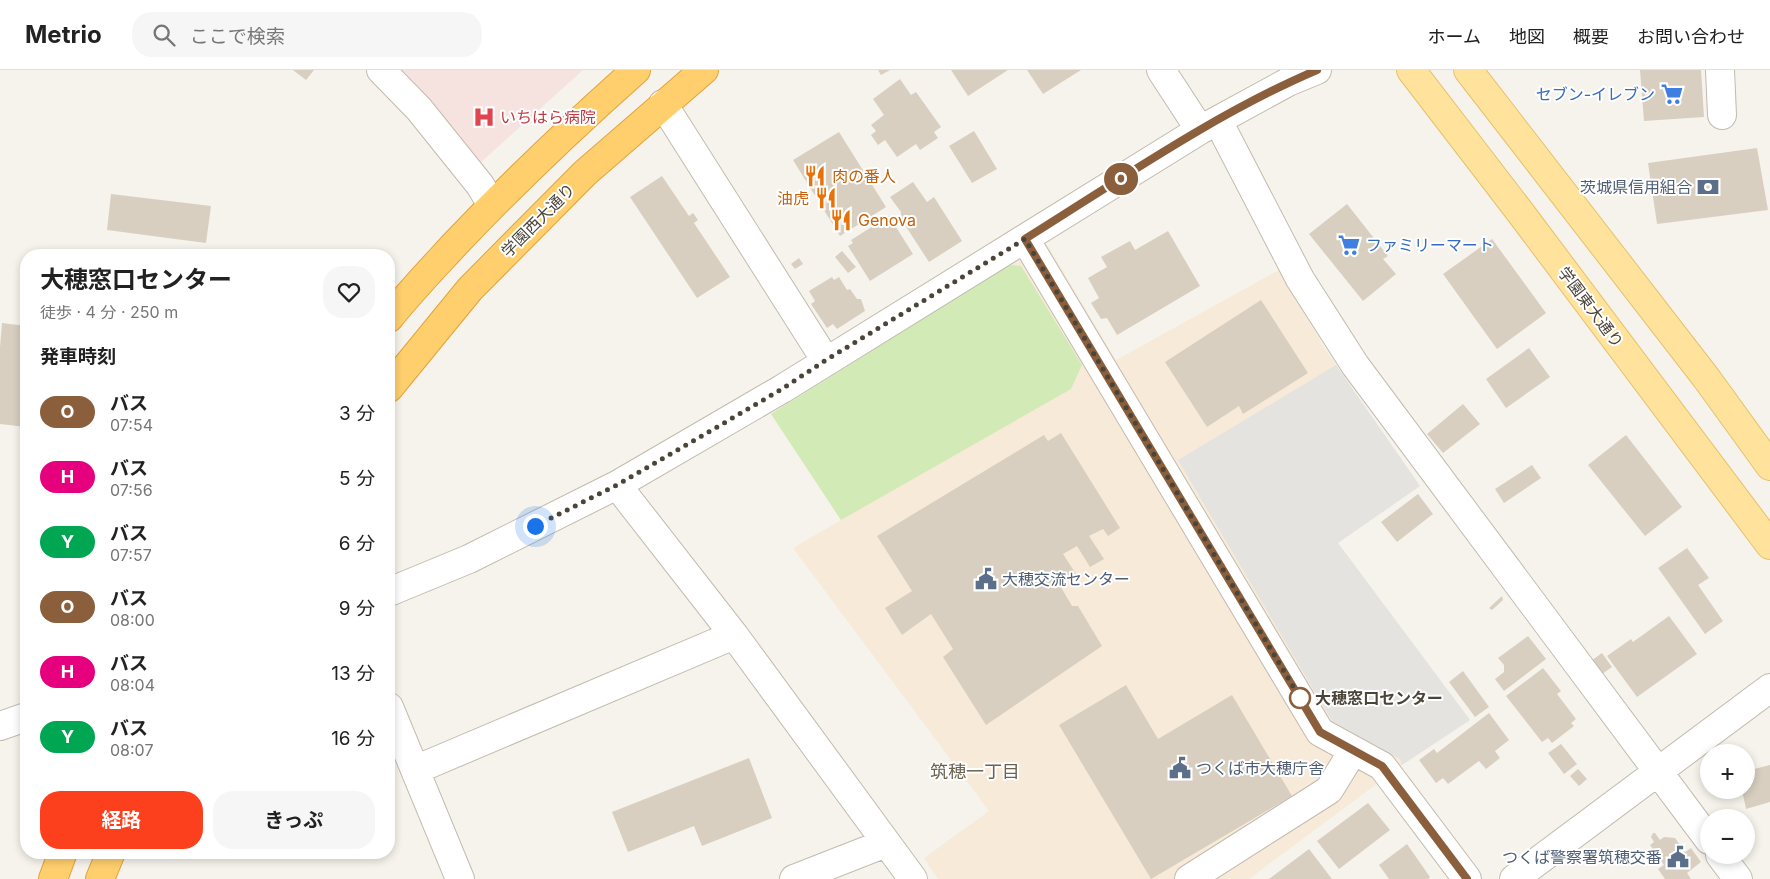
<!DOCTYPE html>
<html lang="ja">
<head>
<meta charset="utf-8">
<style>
	:root { --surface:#fff; --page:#f6f6f6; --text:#222; --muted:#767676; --line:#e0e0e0; --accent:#fc3f1d }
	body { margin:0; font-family:Inter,"Noto Sans JP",sans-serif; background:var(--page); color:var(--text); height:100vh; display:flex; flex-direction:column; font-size:19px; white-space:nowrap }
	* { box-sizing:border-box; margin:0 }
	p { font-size:16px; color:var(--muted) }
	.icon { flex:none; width:28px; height:28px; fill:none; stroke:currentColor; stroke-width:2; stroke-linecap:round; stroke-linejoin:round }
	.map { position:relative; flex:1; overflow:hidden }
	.drawer { position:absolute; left:20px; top:179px; width:375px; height:610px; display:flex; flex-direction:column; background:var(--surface); border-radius:20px; box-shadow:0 2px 8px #0003 }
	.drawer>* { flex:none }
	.badge { padding:0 10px; border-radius:16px; font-size:18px; line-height:32px }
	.buttons { position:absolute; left:1700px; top:674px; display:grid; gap:10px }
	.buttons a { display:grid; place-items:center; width:55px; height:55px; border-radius:50%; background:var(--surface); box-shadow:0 2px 8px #0003; font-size:25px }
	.you { position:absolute; width:25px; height:25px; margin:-12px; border:4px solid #fff; border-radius:50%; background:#1a73e8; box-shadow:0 0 0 8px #1a73e833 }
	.map>.badge { position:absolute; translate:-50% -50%; box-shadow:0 0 0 2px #fff }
	h2 { padding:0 20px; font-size:19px; line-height:45px }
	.round { display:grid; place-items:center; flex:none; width:52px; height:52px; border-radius:20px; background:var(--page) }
	.head { display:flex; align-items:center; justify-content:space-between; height:85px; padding:0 20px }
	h1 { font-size:24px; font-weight:700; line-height:38px }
	.action { display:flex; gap:10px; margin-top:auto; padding:10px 20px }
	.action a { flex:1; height:58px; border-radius:20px; background:var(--accent); color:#fff; font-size:20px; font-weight:700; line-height:58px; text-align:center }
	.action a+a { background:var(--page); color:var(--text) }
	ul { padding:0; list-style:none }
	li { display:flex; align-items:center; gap:15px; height:65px; padding:0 20px }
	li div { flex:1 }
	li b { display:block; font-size:19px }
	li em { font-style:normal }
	li .badge { min-width:55px; font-weight:700; text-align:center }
	header { display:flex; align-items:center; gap:30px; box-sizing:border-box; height:70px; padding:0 25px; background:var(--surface); border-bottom:1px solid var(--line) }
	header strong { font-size:24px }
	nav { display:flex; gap:28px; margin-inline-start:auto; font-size:18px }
	.search { width:350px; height:45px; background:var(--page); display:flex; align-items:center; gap:12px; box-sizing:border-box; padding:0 18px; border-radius:20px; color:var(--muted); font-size:19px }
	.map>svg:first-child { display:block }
	.commercial { fill:#f7ead8 }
	.medical { fill:#f6e3e0 }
	.green { fill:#d2eab5 }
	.parking { fill:#e5e3e0 }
	.building { fill:#d8cfc1 }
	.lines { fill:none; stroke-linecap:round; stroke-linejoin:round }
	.minor-casing { stroke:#c2bbae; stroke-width:30 }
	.major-casing { stroke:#e6c16a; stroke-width:30 }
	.highway-casing { stroke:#e0a43c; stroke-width:30 }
	.minor { stroke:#fff; stroke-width:28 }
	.major { stroke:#ffe39c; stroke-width:28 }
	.highway { stroke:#ffcf6e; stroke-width:28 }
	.line-casing { stroke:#fff; stroke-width:11 }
	.line { stroke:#8b5e3c; stroke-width:8 }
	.walk { stroke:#4b4439; stroke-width:5; stroke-dasharray:0 9 }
	.stop-dot { fill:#fff; stroke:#8b5e3c; stroke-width:2.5 }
	.labels { text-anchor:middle; stroke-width:4; stroke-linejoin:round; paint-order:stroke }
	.shop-label { font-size:16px; fill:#366cbe; stroke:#fff; text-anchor:end }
	.health-label { font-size:16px; fill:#be3a42; stroke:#fff; text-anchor:start }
	.food-label { font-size:16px; fill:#c56008; stroke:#fff; text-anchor:start }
	.service-label { font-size:16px; fill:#4e5e75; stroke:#fff; text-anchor:end }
	.street-label { font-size:16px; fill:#4b4439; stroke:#fff }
	.stop-label { font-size:16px; font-weight:bold; fill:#4b4439; stroke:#fff; text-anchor:start }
	.neighbourhood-label { font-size:18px; fill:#6e6250; stroke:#fff }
</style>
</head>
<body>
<header>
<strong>Metrio</strong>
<div class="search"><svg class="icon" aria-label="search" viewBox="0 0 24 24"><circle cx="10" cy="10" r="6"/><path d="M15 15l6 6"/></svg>ここで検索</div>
<nav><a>ホーム</a><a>地図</a><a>概要</a><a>お問い合わせ</a></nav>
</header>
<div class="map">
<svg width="1770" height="809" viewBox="0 0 1770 809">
	<rect width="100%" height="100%" fill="#f6f3ec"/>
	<path class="commercial" d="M 1046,173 L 1116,290 L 1279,200 L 1325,279 L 1420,416 L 1338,473 L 1470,650 L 1402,695 L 1249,809 L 938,809 L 924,788 L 989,741 L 793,478 L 841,450 L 771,344 Z"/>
	<path class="medical" d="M 394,0 L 583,0 L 479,94 Z"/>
	<path class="green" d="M 1009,195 L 1021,196 L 1082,295 L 1071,319 L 841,450 L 771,344 Z"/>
	<path class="parking" d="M 1336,295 L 1420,416 L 1338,473 L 1470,650 L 1402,695 L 1400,689 L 1332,651 L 1178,390 Z"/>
	<path class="building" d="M 293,0 L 314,0 L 306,10 Z
		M 878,0 L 890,0 L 881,5 Z
		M 951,0 L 1008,0 L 968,26 Z
		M 1027,0 L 1081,0 L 1043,24 Z
		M 1640,0 L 1701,0 L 1704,47 L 1644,51 Z
		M 900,9 L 911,25 L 916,22 L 941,57 L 934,62 L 938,68 L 920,80 L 916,74 L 897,87 L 885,70 L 878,75 L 871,65 L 876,61 L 871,55 L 884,45 L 873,29 Z
		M 974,61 L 997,99 L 972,113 L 949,76 Z
		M 839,62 L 886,137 L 840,166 L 793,90 Z
		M 1757,78 L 1768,140 L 1657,154 L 1648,93 Z
		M 662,106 L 689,146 L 693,143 L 698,150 L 694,153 L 730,207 L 697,228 L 630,127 Z
		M 913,112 L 927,132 L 934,127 L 962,171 L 929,192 L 901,149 L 901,142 L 890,127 Z
		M 111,124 L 211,136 L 206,173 L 107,160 Z
		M 1347,134 L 1388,186 L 1383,189 L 1396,204 L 1363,231 L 1309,164 Z
		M 889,146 L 913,184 L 870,211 L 848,176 L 853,173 L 851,170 Z
		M 1168,161 L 1200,216 L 1117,265 L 1107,248 L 1101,249 L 1091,233 L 1099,228 L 1088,208 L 1107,197 L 1101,187 L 1130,171 L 1135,180 Z
		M 1492,169 L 1546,243 L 1497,279 L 1443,204 Z
		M 842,181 L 856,197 L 848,203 L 835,187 Z
		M 799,188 L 803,194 L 795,199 L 791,194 Z
		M 832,207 L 834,210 L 839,207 L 847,220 L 850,219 L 857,229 L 861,229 L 865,241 L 837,259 L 833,254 L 827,258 L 811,234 L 815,231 L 809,221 Z
		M 1261,230 L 1308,303 L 1243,344 L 1239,336 L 1207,357 L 1165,292 Z
		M 2,253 L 26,256 L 26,357 L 0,354 L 0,277 Z
		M 1529,278 L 1550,307 L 1506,338 L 1486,309 Z
		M 1463,334 L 1480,354 L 1443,383 L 1427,364 Z
		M 1061,363 L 1120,458 L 1108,466 L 1103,459 L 1089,466 L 1104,489 L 1090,497 L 1077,476 L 1063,484 L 1076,504 L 1059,514 L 1072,536 L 1078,536 L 1102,576 L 986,655 L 943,587 L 953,579 L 931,544 L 902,565 L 885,538 L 912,521 L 877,466 L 1044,365 L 1048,371 Z
		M 1626,365 L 1682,437 L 1645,466 L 1588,395 Z
		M 1532,395 L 1541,408 L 1504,433 L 1495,419 Z
		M 1418,424 L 1433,444 L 1397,472 L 1381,452 Z
		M 1687,478 L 1709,508 L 1698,515 L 1723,551 L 1705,564 L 1658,498 Z
		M 1502,526 L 1503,530 L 1492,540 L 1489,538 Z
		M 1669,546 L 1697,584 L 1637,627 L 1607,586 L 1631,569 L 1633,572 Z
		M 1528,566 L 1546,589 L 1504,621 L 1495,609 L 1504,602 L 1504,595 L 1498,588 Z
		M 1602,583 L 1612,597 L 1598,607 L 1588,593 Z
		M 1543,598 L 1561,621 L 1557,624 L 1576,649 L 1571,653 L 1574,656 L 1552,673 L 1548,668 L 1542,672 L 1506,626 Z
		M 1463,601 L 1489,637 L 1475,647 L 1449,612 Z
		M 1126,615 L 1158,669 L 1232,625 L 1292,726 L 1151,809 L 1059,655 Z
		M 1489,643 L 1509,670 L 1495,681 L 1500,688 L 1486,699 L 1479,691 L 1448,714 L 1443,708 L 1436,713 L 1419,690 L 1434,679 L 1437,683 Z
		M 1561,674 L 1577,694 L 1564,704 L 1548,683 Z
		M 749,688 L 772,748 L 702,776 L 694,756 L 628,782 L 612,742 Z
		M 1770,695 L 1770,732 L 1746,739 L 1742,720 L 1746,720 L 1746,701 Z
		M 1578,699 L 1587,709 L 1579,716 L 1570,706 Z
		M 1368,733 L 1390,760 L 1339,799 L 1317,771 Z
		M 1653,763 L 1655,763 L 1660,770 L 1664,767 L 1675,768 L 1685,782 L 1691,778 L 1701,792 L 1687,803 L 1691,809 L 1665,809 L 1658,799 L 1664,795 L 1650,775 L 1654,772 L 1651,767 Z
		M 1407,774 L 1430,807 L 1428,809 L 1389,809 L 1379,795 Z
		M 1309,779 L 1332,809 L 1269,809 Z"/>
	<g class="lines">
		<g class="minor-casing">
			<path id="minor" d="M 381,0 L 419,39 L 480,115 L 492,135
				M 1161,0 L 1200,60
				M 1720,0 L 1722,45
				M 663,34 L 826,291
				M 1218,51 L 1300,209 L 1355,295 L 1709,770
				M 1025,169 L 1320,662 L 1382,696 L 1467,809
				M 617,415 L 734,565 L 913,809
				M 389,522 L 469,489 L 617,415 L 782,319 L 1200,60 L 1288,12 L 1317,0
				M 389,637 L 460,809
				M 0,656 L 26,647
				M 415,700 L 734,565
				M 1720,785 L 1738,809
				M 794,809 L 886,773
				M 1189,809 L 1329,720 L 1353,681
				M 1514,809 L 1770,618"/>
		</g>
		<g class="major-casing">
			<path id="major" d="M 1411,0 L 1520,142 L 1770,475
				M 1468,0 L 1707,309 L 1770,396"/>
		</g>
		<g class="highway-casing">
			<path id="highway" d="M 389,248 C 410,222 432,199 455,174 C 513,113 573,56 636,0
				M 389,318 L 470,219 L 585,103 L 704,0
				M 53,809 L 63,782
				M 100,809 L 111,782"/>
		</g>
		<use href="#minor" class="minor"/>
		<use href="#major" class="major"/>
		<use href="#highway" class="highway"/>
	</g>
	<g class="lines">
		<g class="line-casing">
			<path id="line" d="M 1317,0 C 1216,43 1118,111 1025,169 L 1320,662 L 1382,696 L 1467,809"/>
		</g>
		<use href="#line" class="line"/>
		<path class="walk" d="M 535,456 L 617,415 L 695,370 L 782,319 L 826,290 L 1025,169 L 1300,628"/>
	</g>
	<defs>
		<g id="supermarket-bare" transform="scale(1.725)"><path d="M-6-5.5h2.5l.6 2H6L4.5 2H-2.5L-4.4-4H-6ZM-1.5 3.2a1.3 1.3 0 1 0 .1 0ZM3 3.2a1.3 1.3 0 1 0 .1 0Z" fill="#3f7fe0" stroke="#fff" stroke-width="2.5" paint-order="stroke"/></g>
		<g id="hospital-bare" transform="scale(1.725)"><path d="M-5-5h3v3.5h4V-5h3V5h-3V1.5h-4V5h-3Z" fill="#e0444e" stroke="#fff" stroke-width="2.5" paint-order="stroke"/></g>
		<g id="restaurant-bare" transform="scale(1.725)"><path d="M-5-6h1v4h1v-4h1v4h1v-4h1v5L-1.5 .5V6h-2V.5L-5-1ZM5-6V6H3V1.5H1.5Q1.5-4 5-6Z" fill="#e8710a" stroke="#fff" stroke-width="2.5" paint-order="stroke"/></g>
		<g id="bank-bare" transform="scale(1.725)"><path d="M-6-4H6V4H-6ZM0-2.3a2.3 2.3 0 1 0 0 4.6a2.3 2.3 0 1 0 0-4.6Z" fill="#5c6f8a" stroke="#fff" stroke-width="2.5" paint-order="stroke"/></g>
		<g id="civic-bare" transform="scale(1.725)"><path d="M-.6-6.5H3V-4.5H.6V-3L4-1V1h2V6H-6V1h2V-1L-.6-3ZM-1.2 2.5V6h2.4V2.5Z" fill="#5c6f8a" stroke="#fff" stroke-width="2.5" paint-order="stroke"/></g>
	</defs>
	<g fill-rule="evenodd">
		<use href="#supermarket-bare" x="1672" y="24"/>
		<use href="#hospital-bare" x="484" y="47"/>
		<use href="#restaurant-bare" x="815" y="106"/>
		<use href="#bank-bare" x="1708" y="117"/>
		<use href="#restaurant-bare" x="826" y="128"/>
		<use href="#restaurant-bare" x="841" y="150"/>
		<use href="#supermarket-bare" x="1349" y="175"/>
		<use href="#civic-bare" x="986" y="509"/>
		<use href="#civic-bare" x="1180" y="698"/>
		<use href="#civic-bare" x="1678" y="787"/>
	</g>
	<circle class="stop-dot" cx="1300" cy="628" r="10"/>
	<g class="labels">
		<g class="shop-label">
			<text x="1655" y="30">セブン-イレブン</text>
			<text x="1366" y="181" text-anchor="start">ファミリーマート</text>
		</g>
		<g class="health-label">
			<text x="500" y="53">いちはら病院</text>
		</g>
		<g class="food-label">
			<text x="832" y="112">肉の番人</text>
			<text x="809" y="134" text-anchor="end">油虎</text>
			<text x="858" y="156">Genova</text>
		</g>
		<g class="service-label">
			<text x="1692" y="123">茨城県信用組合</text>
			<text x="1002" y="515" text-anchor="start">大穂交流センター</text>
			<text x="1196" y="704" text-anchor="start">つくば市大穂庁舎</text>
			<text x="1662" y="793">つくば警察署筑穂交番</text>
		</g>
		<g class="street-label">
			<text transform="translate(538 150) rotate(-45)" y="6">学園西大通り</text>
			<text transform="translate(1591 237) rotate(53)" y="6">学園東大通り</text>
		</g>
		<g class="stop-label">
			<text x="1315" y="634">大穂窓口センター</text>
		</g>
		<g class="neighbourhood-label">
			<text x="975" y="708">筑穂一丁目</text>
		</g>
	</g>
</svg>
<div class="buttons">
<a>+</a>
<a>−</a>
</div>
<div class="you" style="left:535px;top:456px"></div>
<b class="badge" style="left:1121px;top:109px;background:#8b5e3c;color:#fff">O</b>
<section class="drawer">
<div class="head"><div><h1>大穂窓口センター</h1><p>徒歩 · 4 分 · 250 m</p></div><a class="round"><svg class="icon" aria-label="heart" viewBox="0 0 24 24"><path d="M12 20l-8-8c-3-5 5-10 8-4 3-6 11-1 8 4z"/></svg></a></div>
<h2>発車時刻</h2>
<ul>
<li><span class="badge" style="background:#8b5e3c;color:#fff">O</span><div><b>バス</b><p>07:54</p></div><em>3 分</em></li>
<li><span class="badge" style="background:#e6007e;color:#fff">H</span><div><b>バス</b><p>07:56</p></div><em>5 分</em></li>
<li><span class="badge" style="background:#00a651;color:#fff">Y</span><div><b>バス</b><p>07:57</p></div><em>6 分</em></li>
<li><span class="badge" style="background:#8b5e3c;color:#fff">O</span><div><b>バス</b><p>08:00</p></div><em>9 分</em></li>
<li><span class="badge" style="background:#e6007e;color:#fff">H</span><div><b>バス</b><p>08:04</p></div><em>13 分</em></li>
<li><span class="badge" style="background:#00a651;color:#fff">Y</span><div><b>バス</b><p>08:07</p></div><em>16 分</em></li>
</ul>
<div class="action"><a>経路</a><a>きっぷ</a></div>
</section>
</div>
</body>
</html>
